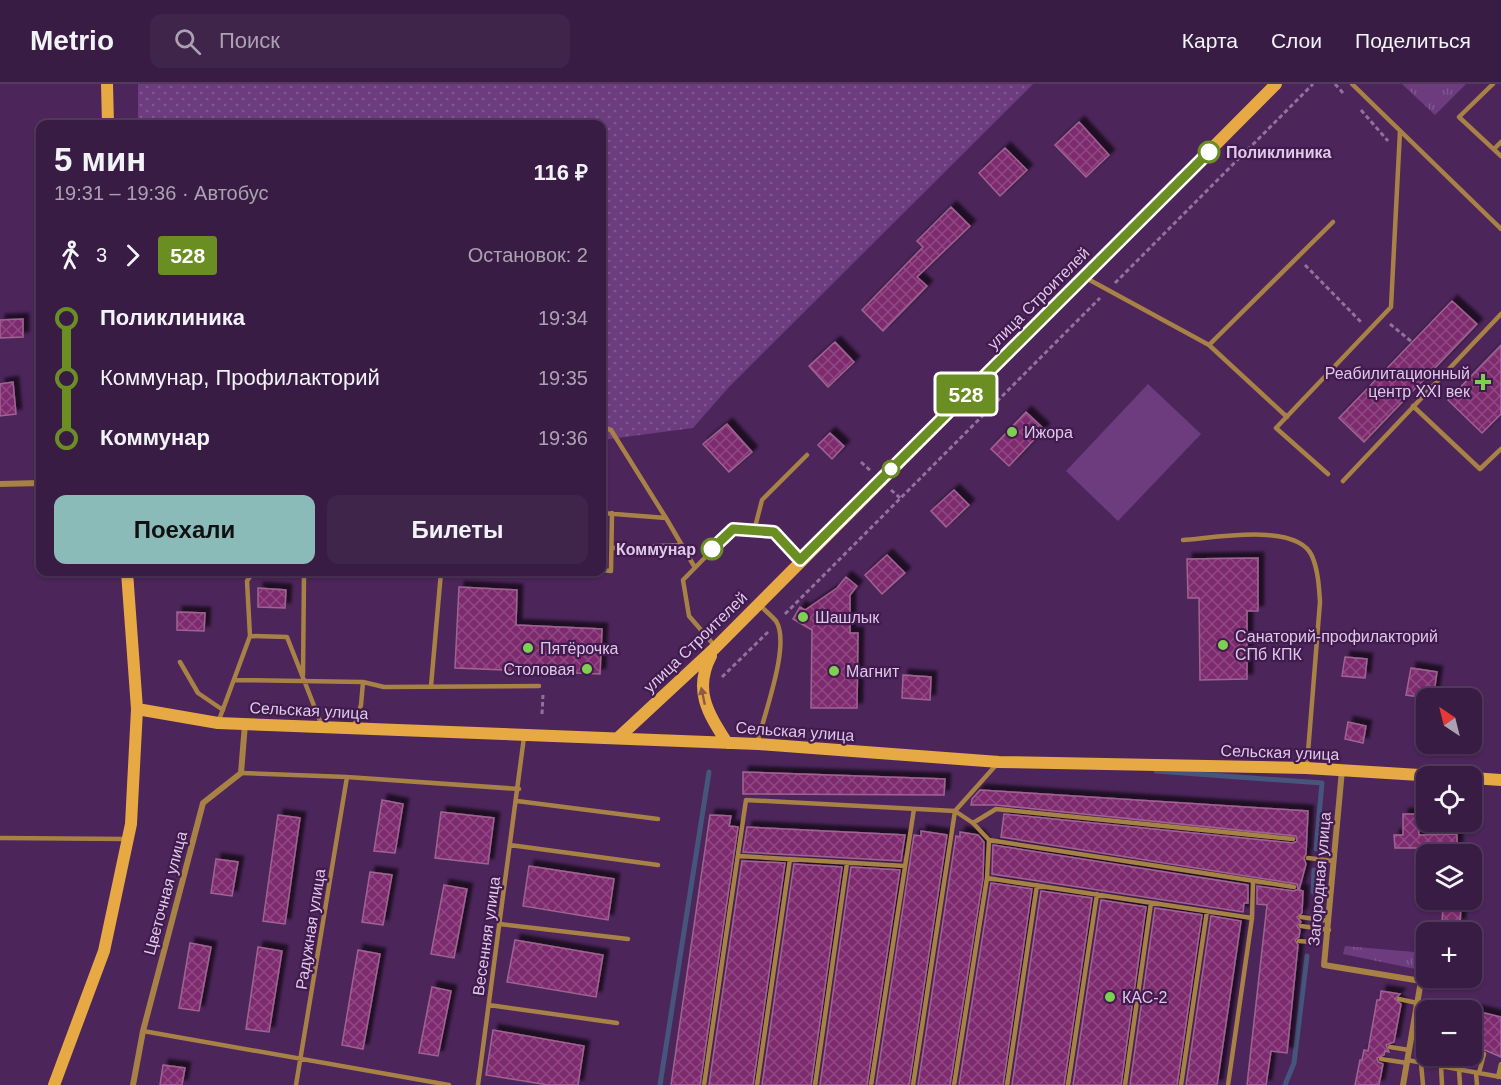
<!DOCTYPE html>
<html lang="ru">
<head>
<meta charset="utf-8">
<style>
	:root { --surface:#391c44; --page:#40254b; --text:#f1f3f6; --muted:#aba1b2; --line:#533a5d; --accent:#8bbbb9 }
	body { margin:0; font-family:Arial,sans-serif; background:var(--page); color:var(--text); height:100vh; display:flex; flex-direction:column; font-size:22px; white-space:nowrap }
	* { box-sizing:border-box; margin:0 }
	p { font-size:20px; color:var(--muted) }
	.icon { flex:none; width:33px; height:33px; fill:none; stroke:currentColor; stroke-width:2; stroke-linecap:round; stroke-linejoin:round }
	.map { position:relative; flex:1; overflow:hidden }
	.details { position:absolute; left:36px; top:36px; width:570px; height:456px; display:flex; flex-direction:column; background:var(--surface); border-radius:12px; box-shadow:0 2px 4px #0004,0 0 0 2px var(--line) }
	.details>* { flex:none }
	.badge { padding:0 12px; border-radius:4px; font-size:21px; line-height:39px }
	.needle { width:39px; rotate:325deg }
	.tools { position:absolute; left:1416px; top:604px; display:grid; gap:12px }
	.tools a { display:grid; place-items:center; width:66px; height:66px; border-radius:12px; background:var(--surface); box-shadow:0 2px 4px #0004,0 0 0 2px var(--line); font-size:30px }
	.map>.badge { position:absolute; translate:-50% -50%; box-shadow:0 0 0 3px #fff }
	.legs { display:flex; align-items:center; gap:9px; height:66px; padding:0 18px; font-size:20px }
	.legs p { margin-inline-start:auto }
	.head { display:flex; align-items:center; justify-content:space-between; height:102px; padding:0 18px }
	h1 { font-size:33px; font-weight:700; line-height:45px }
	.button { display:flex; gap:12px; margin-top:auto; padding:12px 18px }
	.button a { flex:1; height:69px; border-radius:12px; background:var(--accent); color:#111; font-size:24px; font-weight:700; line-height:69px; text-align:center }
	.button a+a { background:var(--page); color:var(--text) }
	ul { padding:0 18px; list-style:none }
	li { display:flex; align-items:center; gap:21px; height:60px; font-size:22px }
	li i { display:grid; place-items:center; width:9px; height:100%; margin:0 8px; background:currentColor }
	li i::after { content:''; width:15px; height:15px; margin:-8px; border:4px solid; border-radius:50%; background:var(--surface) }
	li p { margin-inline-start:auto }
	li:first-child i { background:linear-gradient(#0000 50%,currentColor 0) }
	li:last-child i { background:linear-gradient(currentColor 50%,#0000 0) }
	header { display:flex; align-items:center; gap:36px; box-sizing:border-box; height:84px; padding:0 30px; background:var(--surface); border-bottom:2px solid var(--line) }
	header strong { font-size:28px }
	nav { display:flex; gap:33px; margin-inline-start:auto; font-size:21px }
	.search { width:420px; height:54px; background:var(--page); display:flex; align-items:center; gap:15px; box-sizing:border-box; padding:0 21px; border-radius:12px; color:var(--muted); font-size:22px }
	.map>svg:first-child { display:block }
	.grass { fill:url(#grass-dots) }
	.park { fill:url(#park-tufts) }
	.pitch { fill:#6d3c7f }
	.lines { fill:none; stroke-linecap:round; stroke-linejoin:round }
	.stream { stroke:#45557b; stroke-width:5 }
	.building { fill:url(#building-cross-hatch); stroke:#a06491; stroke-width:1.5; filter:url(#shadow) }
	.path { stroke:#91729d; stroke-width:3; stroke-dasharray:4.5 3; stroke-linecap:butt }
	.lane { stroke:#a88146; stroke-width:4.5 }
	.street { stroke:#a88146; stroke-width:6 }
	.secondary { stroke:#e7a943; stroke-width:12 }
	.oneway { fill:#8c5a49 }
	.line-1-casing { stroke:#fff; stroke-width:14 }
	.line-1 { stroke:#6b8e23; stroke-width:9 }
	.stop-1-dot { fill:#fff; stroke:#6b8e23; stroke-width:3 }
	.poi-dot { fill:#7fd052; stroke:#411a4e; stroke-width:2 }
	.labels { text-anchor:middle; stroke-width:4.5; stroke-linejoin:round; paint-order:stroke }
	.stop-label { font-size:16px; font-weight:bold; fill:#dfc9e9; stroke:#411a4e; text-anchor:start }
	.street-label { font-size:16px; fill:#dfc9e9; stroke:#411a4e }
	.poi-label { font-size:16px; fill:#dfc9e9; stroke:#411a4e; text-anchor:start }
</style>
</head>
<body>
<header>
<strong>Metrio</strong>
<div class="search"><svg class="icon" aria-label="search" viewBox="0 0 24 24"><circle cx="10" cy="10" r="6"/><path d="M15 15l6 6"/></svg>Поиск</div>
<nav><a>Карта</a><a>Слои</a><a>Поделиться</a></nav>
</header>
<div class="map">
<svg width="1501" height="1001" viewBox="0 0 1501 1001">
	<defs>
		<pattern id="grass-dots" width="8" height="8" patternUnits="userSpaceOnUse" patternTransform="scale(1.5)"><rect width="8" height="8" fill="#6d3c7f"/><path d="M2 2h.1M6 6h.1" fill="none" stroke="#815791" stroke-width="1.8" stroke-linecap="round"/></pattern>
		<pattern id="park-tufts" width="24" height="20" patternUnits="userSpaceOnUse" patternTransform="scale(1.5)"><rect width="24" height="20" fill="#6d3c7f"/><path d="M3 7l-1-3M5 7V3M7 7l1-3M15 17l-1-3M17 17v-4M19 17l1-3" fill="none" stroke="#815791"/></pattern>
		<pattern id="building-cross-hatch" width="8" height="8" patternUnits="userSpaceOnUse" patternTransform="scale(1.5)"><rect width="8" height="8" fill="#7e2b6e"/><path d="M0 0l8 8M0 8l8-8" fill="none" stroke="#904883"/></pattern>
		<filter id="shadow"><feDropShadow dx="5.5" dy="-5.5" stdDeviation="1.5" flood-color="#0009"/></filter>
	</defs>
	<rect width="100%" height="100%" fill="#4c255a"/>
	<path class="grass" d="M 138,0 L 1033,0 L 728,304 L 693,344 L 602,356 L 602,40 L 138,40 Z"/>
	<path class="park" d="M 1402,0 L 1466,0 L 1435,31 Z
		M 1345,862 L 1426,869 L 1425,887 L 1343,870 Z"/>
	<path class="pitch" d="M 1148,300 L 1201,350 L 1118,437 L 1066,387 Z"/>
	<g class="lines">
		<path class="stream" d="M 1156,687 L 1322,699 L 1316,765
			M 1313,808 L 1314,786
			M 660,1001 L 709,688
			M 1285,1001 L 1294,979 L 1307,872"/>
	</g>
	<path class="building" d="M 1079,38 L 1109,71 L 1086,93 L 1055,61 Z
		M 1005,64 L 1027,86 L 1000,112 L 979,89 Z
		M 951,123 L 970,142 L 917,193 L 927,202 L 883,247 L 862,226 L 923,163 L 917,157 Z
		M 1452,217 L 1477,240 L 1364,358 L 1339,334 Z
		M 23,235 L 23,253 L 0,254 L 0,236 Z
		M 835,258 L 854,278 L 828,303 L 809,282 Z
		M 1501,261 L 1501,330 L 1482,349 L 1448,316 Z
		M 13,298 L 16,330 L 0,332 L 0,300 Z
		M 1026,328 L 1044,345 L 1009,382 L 991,365 Z
		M 727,340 L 752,368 L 729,388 L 703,360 Z
		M 830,349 L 844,362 L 832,375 L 818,361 Z
		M 954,406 L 969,421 L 946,443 L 931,427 Z
		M 887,471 L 905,489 L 882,510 L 865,491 Z
		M 1258,474 L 1258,527 L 1247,527 L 1247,595 L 1200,596 L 1199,514 L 1188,514 L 1187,475 Z
		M 846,493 L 857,502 L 850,511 L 850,549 L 858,549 L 857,624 L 811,624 L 812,546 L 793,535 L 800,523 L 805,526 L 837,504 Z
		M 459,503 L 517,506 L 516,541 L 602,545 L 600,590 L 455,584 Z
		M 258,504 L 286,506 L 285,524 L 258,523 Z
		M 177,528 L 205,529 L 204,547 L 177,546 Z
		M 1345,573 L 1367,575 L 1365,594 L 1342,592 Z
		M 1411,584 L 1437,588 L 1433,615 L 1406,611 Z
		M 903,591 L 931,593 L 930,616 L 902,614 Z
		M 1348,638 L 1366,642 L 1363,659 L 1345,655 Z
		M 743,688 L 945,695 L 944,711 L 743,710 Z
		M 980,706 L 1308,727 L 1306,770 L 1304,774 L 1306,780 L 1299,806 L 1303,807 L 1302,829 L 1297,833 L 1301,838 L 1297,842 L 1300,846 L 1299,853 L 1295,856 L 1298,861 L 1287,969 L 1271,967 L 1266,1001 L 1247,1001 L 1267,821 L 1257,820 L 1257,802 L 1294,807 L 1298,805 L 1297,800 L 1001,753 L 1004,730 L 1293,759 L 1297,757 L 1296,752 L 996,721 L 971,721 L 972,715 Z
		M 382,716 L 403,720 L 395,769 L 374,767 Z
		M 441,728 L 494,734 L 488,780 L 435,774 Z
		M 1403,730 L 1418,730 L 1419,751 L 1457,750 L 1457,764 L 1395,764 L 1394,751 L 1403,751 Z
		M 278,731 L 300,734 L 285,840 L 263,837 Z
		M 710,731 L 731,732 L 729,742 L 738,743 L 700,1001 L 671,1001 Z
		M 747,743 L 905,751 L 901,777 L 743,768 Z
		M 921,747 L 947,751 L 909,1001 L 876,1001 L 914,751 L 921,752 Z
		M 960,748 L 978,751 L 984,758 L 983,794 L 950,1001 L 918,1001 L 956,752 L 960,753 Z
		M 993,761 L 1248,801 L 1248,819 L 1244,819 L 1243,828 L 992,790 Z
		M 216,775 L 238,778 L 232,812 L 211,809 Z
		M 742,777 L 785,779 L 753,1001 L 709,1001 Z
		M 794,780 L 842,783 L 811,1001 L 762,1001 Z
		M 529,782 L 614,795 L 608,836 L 523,822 Z
		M 851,783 L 900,786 L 867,1001 L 820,1001 Z
		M 370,788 L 392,791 L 383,841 L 362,838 Z
		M 991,799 L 1032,805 L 1003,1001 L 959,1001 Z
		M 444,801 L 467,805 L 454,874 L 431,870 Z
		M 1041,807 L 1092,814 L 1064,1001 L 1012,1001 Z
		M 1101,816 L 1146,823 L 1121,1001 L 1073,1001 Z
		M 1443,822 L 1461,822 L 1460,840 L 1442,839 Z
		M 1155,824 L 1202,831 L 1177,1001 L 1130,1001 Z
		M 1211,832 L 1241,837 L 1217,1001 L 1186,1001 Z
		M 515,856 L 603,871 L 596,913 L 507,898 Z
		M 190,859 L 211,863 L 199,927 L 179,924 Z
		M 258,863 L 282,867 L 269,948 L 246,945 Z
		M 358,866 L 380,870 L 363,965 L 342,961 Z
		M 432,903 L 451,907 L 438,972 L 419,969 Z
		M 1381,907 L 1400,910 L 1395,915 L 1401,920 L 1394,958 L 1386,961 L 1389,968 L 1385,967 L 1384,971 L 1377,974 L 1378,978 L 1383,980 L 1379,1001 L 1355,1001 L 1360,976 L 1362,976 L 1364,966 L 1368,967 L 1377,916 L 1380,916 Z
		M 1472,926 L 1501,933 L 1501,973 L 1485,966 L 1480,968 L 1472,966 Z
		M 493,946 L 584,962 L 578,1001 L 548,1001 L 486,991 Z
		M 163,981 L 185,984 L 182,1001 L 160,1001 Z"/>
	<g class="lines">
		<path class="path" d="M 1335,0 L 1343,9
			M 1361,26 L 1388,57
			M 1305,181 L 1361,238
			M 1115,199 L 1313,0
			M 1390,240 L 1412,258
			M 861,378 L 871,387
			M 891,406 L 900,414
			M 785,530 L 1100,214
			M 722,593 L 768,548
			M 542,630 L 543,611"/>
		<path class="lane" d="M 1352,0 L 1501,145
			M 1493,0 L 1459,33 L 1501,72
			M 1494,65 L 1501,58
			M 1086,194 L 1209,261 L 1333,138
			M 1209,261 L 1287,333
			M 1413,322 L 1480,385 L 1501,365
			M 602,343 L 611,346 L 666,434
			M 1328,390 L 1276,344 L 1391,223 L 1400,47
			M 1343,397 L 1501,230
			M 602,429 L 666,434 L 694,482
			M 754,447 L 762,416 L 807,371
			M 1183,456 C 1214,454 1297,438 1312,472 C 1318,486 1319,502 1320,518 L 1307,681
			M 612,464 L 682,461
			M 602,486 L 611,487 L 612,429
			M 250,552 L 247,497 L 252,490 L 304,490 L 303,591
			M 714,561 L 689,532 L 683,496 L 733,445 L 774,448 L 800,476
			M 180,578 L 198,609 L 223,626
			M 234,596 L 363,598
			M 431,602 L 441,488
			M 219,636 L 250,552 L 287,553 L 322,642
			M 354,643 L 361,621 L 363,598 L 384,603 L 539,602
			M 758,657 C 764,630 791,560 776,537 C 771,531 764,526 759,520
			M 241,689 L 347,693 L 519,705
			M 517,717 L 658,735
			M 973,739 L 996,725 L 1293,755
			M 0,754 L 126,755
			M 989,756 L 1294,803
			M 510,761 L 658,781
			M 739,772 L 905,782
			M 1308,774 L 1334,777
			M 987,794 L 1252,834
			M 1301,833 L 1329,837
			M 500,840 L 628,855
			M 1301,842 L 1329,846
			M 1299,857 L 1311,858 L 1313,844
			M 1399,915 L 1417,919
			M 489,921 L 617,939
			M 143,947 L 449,1001
			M 1390,963 L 1409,966
			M 1381,975 L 1407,979
			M 1407,976 L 1501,993
			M 1421,979 L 1423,1001
			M 1422,979 L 1426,963
			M 1441,982 L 1442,1001
			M 1444,983 L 1447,972
			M 1459,986 L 1460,1001
			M 1462,986 L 1465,972
			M 1476,989 L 1477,1001
			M 1479,989 L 1484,970
			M 1498,993 L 1501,980
			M 296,1001 L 347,693
			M 478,1001 L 524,653
			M 704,1001 L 746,716 L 955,727 L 973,739 L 989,756 L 987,794 L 954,1001
			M 757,1001 L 790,775
			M 815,1001 L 847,779
			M 871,1001 L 914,725
			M 913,1001 L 955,727 L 997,680
			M 1007,1001 L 1037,801
			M 1068,1001 L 1097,810
			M 1125,1001 L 1151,819
			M 1181,1001 L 1207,827
			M 1228,1001 L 1252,834 L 1253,797"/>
		<path class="street" d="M 0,400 L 40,399
			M 1342,686 L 1324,881 L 1421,897 L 1403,1001
			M 133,1001 L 143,947 L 203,719 L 241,689 L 245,640"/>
		<path class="secondary" d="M 107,0 L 108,40
			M 711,572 C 693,606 708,629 727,659
			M 137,625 L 218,639 L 758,660 L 999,678 L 1306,684 L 1452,693
			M 618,654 L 716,563 L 1276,0
			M 1472,694 L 1501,696
			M 54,1001 L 104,867 L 131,740 L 137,625 L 127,488"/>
	</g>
	<defs><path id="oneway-solid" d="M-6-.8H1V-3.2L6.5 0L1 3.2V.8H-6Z" transform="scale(1.5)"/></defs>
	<use class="oneway" href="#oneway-solid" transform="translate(703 612) rotate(-102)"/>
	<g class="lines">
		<g class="line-1-casing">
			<path id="line-1" d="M 712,465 L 733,445 L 774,448 L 800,476 L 1209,68"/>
		</g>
		<use href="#line-1" class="line-1"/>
	</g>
	<g class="stop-1-dot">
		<circle cx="1209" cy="68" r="10"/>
		<circle cx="891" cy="385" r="8"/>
		<circle cx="712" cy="465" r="10"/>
	</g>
	<g class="poi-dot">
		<path d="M1480 289h6v6h6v6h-6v6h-6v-6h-6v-6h6z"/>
		<circle cx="1012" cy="348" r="6"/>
		<circle cx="803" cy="533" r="6"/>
		<circle cx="1223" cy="561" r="6"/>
		<circle cx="528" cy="564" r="6"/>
		<circle cx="587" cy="585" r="6"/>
		<circle cx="834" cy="587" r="6"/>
		<circle cx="1110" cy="913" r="6"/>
	</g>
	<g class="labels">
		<g class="stop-label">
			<text x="1226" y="74">Поликлиника</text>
			<text x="696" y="471" text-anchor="end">Коммунар</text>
		</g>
		<g class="street-label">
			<text transform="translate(1038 214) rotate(-45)" y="6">улица Строителей</text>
			<text transform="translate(695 558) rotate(-44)" y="6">улица Строителей</text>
			<text transform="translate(309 626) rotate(3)" y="6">Сельская улица</text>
			<text transform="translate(795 647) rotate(4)" y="6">Сельская улица</text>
			<text transform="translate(1280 668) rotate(2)" y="6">Сельская улица</text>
			<text transform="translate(1319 795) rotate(-85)" y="6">Загородная улица</text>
			<text transform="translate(165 809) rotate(-75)" y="6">Цветочная улица</text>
			<text transform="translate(310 845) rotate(-81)" y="6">Радужная улица</text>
			<text transform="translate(486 852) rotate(-82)" y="6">Весенняя улица</text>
		</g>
		<g class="poi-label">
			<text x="1470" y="295" text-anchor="end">Реабилитационный<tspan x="1470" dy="18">центр ХХI век</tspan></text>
			<text x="1024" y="354">Ижора</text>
			<text x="815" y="539">Шашлык</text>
			<text x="1235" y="558">Санаторий-профилакторий<tspan x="1235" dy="18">СПб КПК</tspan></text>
			<text x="540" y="570">Пятёрочка</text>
			<text x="575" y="591" text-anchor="end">Столовая</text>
			<text x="846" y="593">Магнит</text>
			<text x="1122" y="919">КАС-2</text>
		</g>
	</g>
</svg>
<div class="tools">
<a><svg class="needle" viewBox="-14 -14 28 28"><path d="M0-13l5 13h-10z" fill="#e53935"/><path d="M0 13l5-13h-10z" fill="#aba1b2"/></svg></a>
<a><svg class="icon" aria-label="locate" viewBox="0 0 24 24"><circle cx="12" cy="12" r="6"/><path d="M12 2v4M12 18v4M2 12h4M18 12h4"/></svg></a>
<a><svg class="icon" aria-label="layers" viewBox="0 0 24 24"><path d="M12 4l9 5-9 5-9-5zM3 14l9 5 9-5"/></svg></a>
<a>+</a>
<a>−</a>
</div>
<b class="badge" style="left:966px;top:310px;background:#6b8e23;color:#fff">528</b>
<section class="details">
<div class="head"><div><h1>5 мин</h1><p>19:31 – 19:36 · Автобус</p></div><b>116 ₽</b></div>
<div class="legs"><svg class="icon" aria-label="walk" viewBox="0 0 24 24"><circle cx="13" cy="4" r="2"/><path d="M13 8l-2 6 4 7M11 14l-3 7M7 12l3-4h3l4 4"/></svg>3<svg class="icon" aria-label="forward" viewBox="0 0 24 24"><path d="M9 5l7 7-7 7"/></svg><b class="badge" style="background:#6b8e23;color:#fff">528</b><p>Остановок: 2</p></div>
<ul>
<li><i style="color:#6b8e23"></i><b>Поликлиника</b><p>19:34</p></li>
<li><i style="color:#6b8e23"></i><span>Коммунар, Профилакторий</span><p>19:35</p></li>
<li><i style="color:#6b8e23"></i><b>Коммунар</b><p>19:36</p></li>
</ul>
<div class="button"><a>Поехали</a><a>Билеты</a></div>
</section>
</div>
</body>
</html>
